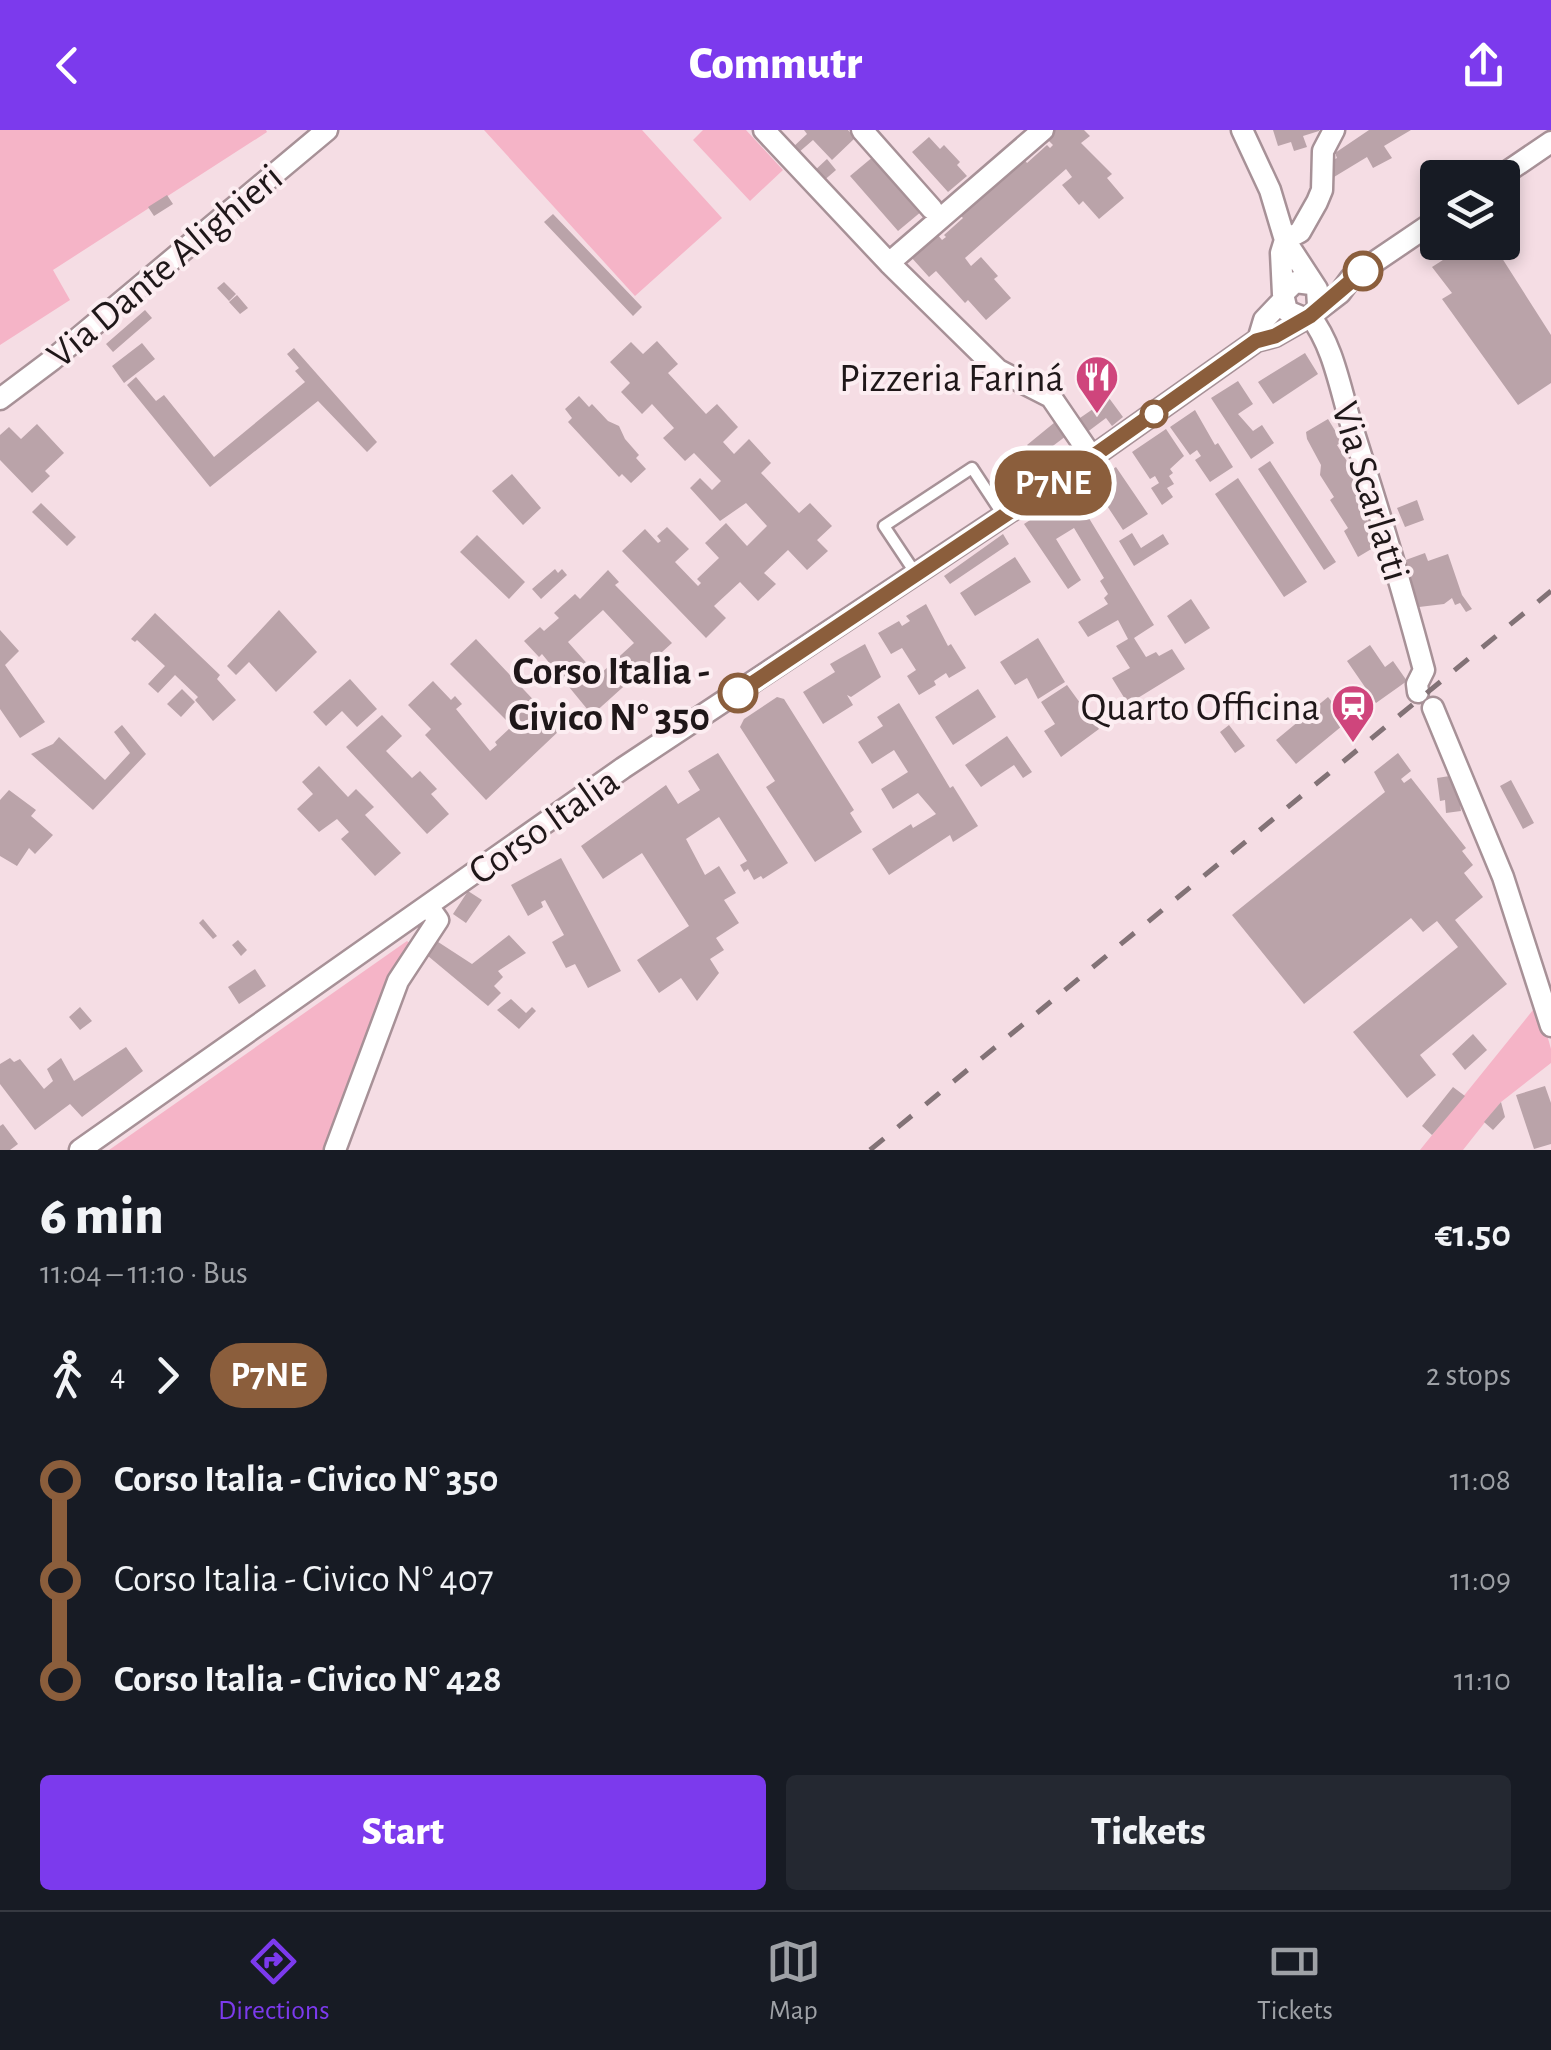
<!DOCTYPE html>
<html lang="en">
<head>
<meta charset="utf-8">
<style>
	:root { --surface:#171b24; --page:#242831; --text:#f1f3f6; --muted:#9ea1a6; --line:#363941; --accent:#7c3aed }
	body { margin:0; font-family:"Alegreya Sans",sans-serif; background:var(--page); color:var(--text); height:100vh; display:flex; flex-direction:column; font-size:38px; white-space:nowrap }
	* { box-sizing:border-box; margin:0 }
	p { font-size:32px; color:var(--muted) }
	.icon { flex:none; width:55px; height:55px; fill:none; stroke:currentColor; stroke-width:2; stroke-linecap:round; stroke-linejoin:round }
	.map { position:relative; height:1020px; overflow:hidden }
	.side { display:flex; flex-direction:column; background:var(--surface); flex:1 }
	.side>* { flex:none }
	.badge { padding:0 20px; border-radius:32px; font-size:35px; line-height:65px }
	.controls { position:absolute; left:1420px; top:30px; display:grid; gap:20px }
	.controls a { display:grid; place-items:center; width:100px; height:100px; border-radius:10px; background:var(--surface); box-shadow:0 5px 15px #0003; font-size:50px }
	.map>.badge { position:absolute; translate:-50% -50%; box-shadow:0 0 0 5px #fff }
	.legs { display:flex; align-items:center; gap:15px; height:110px; padding:0 40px; font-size:32px }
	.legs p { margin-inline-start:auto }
	.headline { display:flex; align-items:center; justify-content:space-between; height:170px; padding:0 40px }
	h1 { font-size:55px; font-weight:800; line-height:75px }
	.action { display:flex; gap:20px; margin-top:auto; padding:20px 40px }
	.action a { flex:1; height:115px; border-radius:10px; background:var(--accent); color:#fff; font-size:40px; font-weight:800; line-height:115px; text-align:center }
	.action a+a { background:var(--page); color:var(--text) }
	ul { padding:0 40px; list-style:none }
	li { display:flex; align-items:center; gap:35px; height:100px; font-size:38px }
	li i { display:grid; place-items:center; width:15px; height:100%; margin:0 12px; background:currentColor }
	li i::after { content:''; width:25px; height:25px; margin:-12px; border:8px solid; border-radius:50%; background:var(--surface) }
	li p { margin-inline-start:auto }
	li:first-child i { background:linear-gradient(#0000 50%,currentColor 0) }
	li:last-child i { background:linear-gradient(currentColor 50%,#0000 0) }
	header { display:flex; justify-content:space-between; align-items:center; height:130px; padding:0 40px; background:var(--accent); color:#fff; font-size:45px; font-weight:800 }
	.tabs { display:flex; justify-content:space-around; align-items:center; height:140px; border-top:2px solid var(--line); background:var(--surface); font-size:28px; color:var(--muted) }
	.tabs a { display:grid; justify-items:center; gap:5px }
	.tabs .on { color:var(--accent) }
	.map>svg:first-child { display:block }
	.green { fill:#f5b4c7 }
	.building { fill:#baa3a9; fill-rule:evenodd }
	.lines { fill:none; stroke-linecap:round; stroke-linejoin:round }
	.service-casing { stroke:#a79197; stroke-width:15 }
	.minor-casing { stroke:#a79197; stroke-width:25 }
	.service { stroke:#fff; stroke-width:10 }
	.minor { stroke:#fff; stroke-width:20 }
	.rail { stroke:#827276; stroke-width:5; stroke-dasharray:18 18; stroke-linecap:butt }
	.line-1-casing { stroke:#fff; stroke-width:22 }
	.line-1 { stroke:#8b5e3c; stroke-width:15 }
	.stop-1-dot { fill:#fff; stroke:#8b5e3c; stroke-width:5 }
	.labels { text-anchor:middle; stroke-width:8; stroke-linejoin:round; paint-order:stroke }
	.street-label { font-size:40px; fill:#1f1719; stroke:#fcedf1 }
	.poi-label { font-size:40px; fill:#1f1719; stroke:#fcedf1; text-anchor:end }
	.stop-label { font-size:40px; font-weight:bold; fill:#1f1719; stroke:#fcedf1; text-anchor:end }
</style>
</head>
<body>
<header><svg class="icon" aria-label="back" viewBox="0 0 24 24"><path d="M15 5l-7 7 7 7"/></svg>Commutr<svg class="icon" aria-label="share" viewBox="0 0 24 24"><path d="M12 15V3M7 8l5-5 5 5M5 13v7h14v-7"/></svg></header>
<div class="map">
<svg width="1551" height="1020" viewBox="0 0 1551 1020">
	<rect width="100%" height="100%" fill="#f5dde4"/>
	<path class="green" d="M 0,0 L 266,0 L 267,2 L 53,140 L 70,170 L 0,215 Z
		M 484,0 L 642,0 L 722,88 L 635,166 Z
		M 703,0 L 746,0 L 783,40 L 750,71 L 693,10 Z
		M 407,811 L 413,816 L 330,1020 L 109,1020 Z
		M 1537,869 L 1551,919 L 1551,933 L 1501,972 L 1463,1020 L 1420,1020 L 1533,880 Z"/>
	<path class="building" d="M 804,0 L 848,0 L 855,8 L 832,30 L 813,10 L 798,23 L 792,18 L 807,4 Z
		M 1055,0 L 1084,0 L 1090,6 L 1081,13 L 1112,44 L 1107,48 L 1124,68 L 1099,89 L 1083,71 L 1079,75 L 1062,55 L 1072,47 L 1066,39 L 965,128 L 971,136 L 981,127 L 998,146 L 994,149 L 1011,168 L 986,190 L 968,170 L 965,173 L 936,141 L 929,147 L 911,127 L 937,104 L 942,110 L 946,107 L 944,105 L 963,88 L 960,85 L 1024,29 L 1027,33 L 1047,15 L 1050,18 L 1053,15 L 1046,8 Z
		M 1273,0 L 1319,0 L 1319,1 L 1303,6 L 1307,17 L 1294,21 L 1291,12 L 1278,16 Z
		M 1369,0 L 1411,0 L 1384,16 L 1392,28 L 1373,38 L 1367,27 L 1334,47 L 1330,40 L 1331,31 L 1337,28 L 1335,23 Z
		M 929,7 L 940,19 L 944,15 L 960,32 L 957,35 L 967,46 L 948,62 L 912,22 Z
		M 874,26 L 922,81 L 898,101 L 850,46 Z
		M 827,29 L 836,40 L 821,53 L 812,43 Z
		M 167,65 L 173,74 L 154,86 L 148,77 Z
		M 553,84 L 642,177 L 633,186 L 544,92 Z
		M 1471,112 L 1478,112 L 1482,119 L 1493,114 L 1551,205 L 1551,253 L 1518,275 L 1442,169 L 1452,163 L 1432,137 Z
		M 224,152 L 236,164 L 229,171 L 217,158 Z
		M 237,165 L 248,178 L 240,184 L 229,172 Z
		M 145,180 L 152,188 L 113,222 L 106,214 Z
		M 657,211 L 678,234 L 668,243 L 706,284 L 717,274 L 738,297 L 723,312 L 734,324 L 749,309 L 771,333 L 761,343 L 799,383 L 810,373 L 832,396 L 817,410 L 828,421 L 807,440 L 788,420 L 764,443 L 776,454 L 758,471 L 740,452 L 714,476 L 726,488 L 706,508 L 622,421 L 645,399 L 658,413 L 661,411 L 657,406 L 667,397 L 689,419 L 675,432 L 698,456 L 701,453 L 697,449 L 719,428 L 705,413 L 726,393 L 747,416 L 767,396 L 746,373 L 720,391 L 690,358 L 700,348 L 712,360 L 721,351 L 694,323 L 685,331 L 663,308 L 674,298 L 652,274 L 642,284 L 621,262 L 630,253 L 610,232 L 631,212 L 643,224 Z
		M 142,213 L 155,229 L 124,253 L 112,236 Z
		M 294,218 L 377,312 L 367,322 L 318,271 L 210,357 L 127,255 L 136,247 L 156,271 L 164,265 L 214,327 L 305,252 L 295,241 L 299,238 L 287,224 Z
		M 1305,223 L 1318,244 L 1273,274 L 1258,252 Z
		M 1238,251 L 1253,274 L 1238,284 L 1253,301 L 1262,295 L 1274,313 L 1251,329 L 1211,268 Z
		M 579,266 L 589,277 L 592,274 L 608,291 L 619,296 L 625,309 L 639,325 L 636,328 L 646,339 L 631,353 L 622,344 L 619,347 L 568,292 L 572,288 L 565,279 Z
		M 1109,268 L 1123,287 L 1112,296 L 1106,288 L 1086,303 L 1077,290 Z
		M 1195,280 L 1215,315 L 1218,313 L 1233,337 L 1210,352 L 1195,330 L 1201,326 L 1197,320 L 1190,325 L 1170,297 Z
		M 1060,288 L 1066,306 L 1037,328 L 1027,315 Z
		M 1328,289 L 1342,312 L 1337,315 L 1356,346 L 1353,350 L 1359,370 L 1378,415 L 1358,427 L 1344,401 L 1348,398 L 1330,370 L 1334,367 L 1320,345 L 1321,335 L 1307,309 L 1306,302 Z
		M 37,294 L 64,323 L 45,341 L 50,346 L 32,363 L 0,330 L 0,305 L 9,297 L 21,309 Z
		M 1166,299 L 1184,326 L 1170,339 L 1173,343 L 1169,346 L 1174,354 L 1167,358 L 1173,367 L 1162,375 L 1151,358 L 1159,353 L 1155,346 L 1150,349 L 1132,322 Z
		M 1270,331 L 1336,432 L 1324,440 L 1258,339 Z
		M 1116,337 L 1148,384 L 1123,400 L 1092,353 Z
		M 512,344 L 541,378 L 523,395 L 492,361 Z
		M 1238,348 L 1307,452 L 1284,467 L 1215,364 Z
		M 1073,362 L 1154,495 L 1134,508 L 1146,527 L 1156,522 L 1159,526 L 1172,519 L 1185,539 L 1128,574 L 1112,548 L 1130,538 L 1116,516 L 1128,509 L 1118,490 L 1088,507 L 1078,492 L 1108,474 L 1104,468 L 1108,464 L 1100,451 L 1104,448 L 1074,398 L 1056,409 L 1081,450 L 1068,459 L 1024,394 Z
		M 1417,370 L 1424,390 L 1405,397 L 1397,378 Z
		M 41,373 L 76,407 L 67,416 L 32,382 Z
		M 1132,403 L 1141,418 L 1163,404 L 1169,414 L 1134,436 L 1119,411 Z
		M 1003,404 L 1009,414 L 950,454 L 944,446 Z
		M 477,405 L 525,452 L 509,469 L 460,422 Z
		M 1425,423 L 1428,431 L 1448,424 L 1462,465 L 1472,479 L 1466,482 L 1460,473 L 1455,475 L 1452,468 L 1444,474 L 1419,477 L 1403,431 Z
		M 1015,427 L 1031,452 L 975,486 L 960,463 Z
		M 555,439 L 558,443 L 562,439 L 567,445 L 541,469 L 532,459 Z
		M 608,440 L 619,452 L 615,455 L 672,513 L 592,585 L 542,524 L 539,527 L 524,511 L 540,497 L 544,501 L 559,488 L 554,483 L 575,464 L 580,469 ZM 603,480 L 634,513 L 598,546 L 568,512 Z
		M 1191,469 L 1210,498 L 1185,514 L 1167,486 Z
		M 926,474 L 948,516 L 951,514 L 966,538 L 949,548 L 946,543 L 934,551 L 936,555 L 919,565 L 907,546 L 916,540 L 902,518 L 891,524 L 878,503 L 899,491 L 902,496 L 910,491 L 906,486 Z
		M 279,480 L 317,522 L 276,562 L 249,532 L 236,545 L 227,536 Z
		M 155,483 L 220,545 L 217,549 L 236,570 L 213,591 L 195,570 L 198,567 L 175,545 L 158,563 L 148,554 L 165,536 L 137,510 L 135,512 L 131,509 Z
		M 0,500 L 19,521 L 5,535 L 45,592 L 20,608 L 0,579 Z
		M 1038,508 L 1065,552 L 1038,569 L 1027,548 L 1015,555 L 1000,532 Z
		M 476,509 L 561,599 L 486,670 L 425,605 L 431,599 L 408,575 L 433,551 L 451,570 L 455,566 L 462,574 L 456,579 L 490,621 L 497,615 L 495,612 L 512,596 L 450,534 Z
		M 865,514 L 881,547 L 851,567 L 847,565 L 853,575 L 823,594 L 803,562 L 835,542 L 830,534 Z
		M 1370,515 L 1385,537 L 1393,531 L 1407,551 L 1376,573 L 1347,531 Z
		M 350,549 L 377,579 L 357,597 L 342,581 L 326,596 L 313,582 Z
		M 1067,555 L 1099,599 L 1061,627 L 1044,601 L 1055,594 L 1041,572 Z
		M 182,559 L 195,572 L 181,587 L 167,574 Z
		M 978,559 L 996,587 L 953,615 L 935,587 Z
		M 777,567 L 784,569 L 854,680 L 850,683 L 862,702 L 815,732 L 766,657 L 775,651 L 740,597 L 744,589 Z
		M 1328,567 L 1348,591 L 1296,634 L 1276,610 Z
		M 899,573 L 950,658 L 953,656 L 978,696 L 953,712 L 950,705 L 889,745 L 872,719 L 911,694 L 913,698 L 936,684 L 918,663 L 893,679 L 881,659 L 908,642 L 894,620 L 872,634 L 858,612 L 883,596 L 877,587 Z
		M 382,585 L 402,606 L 386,621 L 412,648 L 420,641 L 437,659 L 431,664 L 449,684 L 427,704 L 346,617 Z
		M 122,595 L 146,624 L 93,680 L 31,624 L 53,614 L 59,607 L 105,650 L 130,623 L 114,602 Z
		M 1229,595 L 1245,616 L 1235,623 L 1220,602 Z
		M 1007,606 L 1032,642 L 1023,648 L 1014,635 L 981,657 L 965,635 Z
		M 718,623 L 788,733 L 763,749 L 761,746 L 754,750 L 748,739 L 744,742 L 740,735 L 747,731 L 719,687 L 686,709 L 705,745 L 719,736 L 736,763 L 724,770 L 739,793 L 716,808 L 724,820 L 710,829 L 719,843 L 697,871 L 681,848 L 659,863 L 637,830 L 689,796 L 642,723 L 603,749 L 581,716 L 666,655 L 678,674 L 700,660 L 688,641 Z
		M 1398,623 L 1411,641 L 1401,649 L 1404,653 L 1411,648 L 1466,718 L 1462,721 L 1473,735 L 1464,743 L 1483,767 L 1455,790 L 1507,854 L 1420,925 L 1436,945 L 1407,968 L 1353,902 L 1458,817 L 1437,791 L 1423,802 L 1411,788 L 1304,874 L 1232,785 L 1385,662 L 1374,642 Z
		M 319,636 L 348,667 L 356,659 L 374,677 L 365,685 L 401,723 L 375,746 L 341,709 L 349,702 L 337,689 L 319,702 L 297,679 L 313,664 L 302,652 Z
		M 1456,645 L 1461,681 L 1446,683 L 1445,670 L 1440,671 L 1437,648 Z
		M 1511,650 L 1534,693 L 1523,699 L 1500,656 Z
		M 9,660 L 36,680 L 31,686 L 53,705 L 35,724 L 29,718 L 17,736 L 0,726 L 0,670 Z
		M 561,728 L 621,841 L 588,858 L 575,834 L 566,838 L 552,812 L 564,805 L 545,770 L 541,772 L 543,777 L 528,786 L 511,755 Z
		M 468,761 L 482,770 L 466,793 L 453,784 Z
		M 203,789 L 217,806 L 213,809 L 199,793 Z
		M 509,805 L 526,823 L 498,841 L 503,847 L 494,856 L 501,863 L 488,876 L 422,821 L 432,808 L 472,834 Z
		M 238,810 L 247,820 L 241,826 L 232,815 Z
		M 255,839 L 266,856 L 239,874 L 228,857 Z
		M 511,869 L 526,883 L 532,877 L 536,881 L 519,899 L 497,880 Z
		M 80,877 L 92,891 L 80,900 L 69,887 Z
		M 1473,904 L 1487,920 L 1465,940 L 1452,924 Z
		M 126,917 L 143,941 L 82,987 L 70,974 L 35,1000 L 0,954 L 0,934 L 10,928 L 14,932 L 20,929 L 44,959 L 53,951 L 47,939 L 61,928 L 74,951 Z
		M 1545,956 L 1551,973 L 1551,1014 L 1534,1019 L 1516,965 Z
		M 1453,957 L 1465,966 L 1432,1005 L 1422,996 Z
		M 1501,972 L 1505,987 L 1493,1000 L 1484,992 Z
		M 3,994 L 18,1014 L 10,1020 L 0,1020 L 0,996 Z"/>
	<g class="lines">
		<g class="service-casing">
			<path id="service" d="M 916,444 L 884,396 L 972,338 L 1003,385"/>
		</g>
		<g class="minor-casing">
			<path id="minor" d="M 764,0 L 889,133 L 998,240 L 1051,267 L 1092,327
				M 862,0 L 932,79
				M 1242,0 L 1270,60 L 1285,110 L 1317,159 L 1318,176
				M 1498,48 L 1551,12
				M 1285,110 L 1300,102 L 1317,72 L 1322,60 L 1323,21 L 1334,0
				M 889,133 L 1043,0
				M 1283,164 L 1281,123 L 1285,110
				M 1310,186 C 1333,215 1340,258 1351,294 C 1377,375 1402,457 1424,540 L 1417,554 L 1418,562
				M 1304,188 L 1287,181 L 1283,164 L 1295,152 L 1311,154
				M 1258,210 L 1264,190 L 1283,170
				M 0,269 L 52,230 L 327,0
				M 1433,578 L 1503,747 L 1551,896
				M 80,1020 L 623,638 L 1092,327 L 1256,211 L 1275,206 L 1310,186 L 1340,163 L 1351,148 L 1438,89
				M 335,1020 L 398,851 L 438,790 L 428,776"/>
		</g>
		<use href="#service" class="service"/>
		<use href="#minor" class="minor"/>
		<path class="rail" d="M 870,1020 L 1551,461"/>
	</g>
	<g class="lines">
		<g class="line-1-casing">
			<path id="line-1" d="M 738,563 L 1092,327 L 1256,211 L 1275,206 L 1310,186 L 1363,141"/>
		</g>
		<use href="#line-1" class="line-1"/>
	</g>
	<defs>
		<g id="restaurant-pin" transform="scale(2.25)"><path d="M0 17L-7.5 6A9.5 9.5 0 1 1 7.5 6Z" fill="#cf457c" stroke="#fcedf1"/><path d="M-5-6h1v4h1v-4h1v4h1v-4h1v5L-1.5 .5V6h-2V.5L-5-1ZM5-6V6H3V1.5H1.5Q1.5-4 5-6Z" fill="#fff"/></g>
		<g id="station-pin" transform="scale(2.25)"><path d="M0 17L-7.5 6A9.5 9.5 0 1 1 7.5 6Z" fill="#cf457c" stroke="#fcedf1"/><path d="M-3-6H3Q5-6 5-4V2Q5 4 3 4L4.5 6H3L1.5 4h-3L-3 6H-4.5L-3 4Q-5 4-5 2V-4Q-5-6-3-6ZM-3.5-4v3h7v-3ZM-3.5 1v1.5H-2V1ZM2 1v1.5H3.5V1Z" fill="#fff"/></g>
	</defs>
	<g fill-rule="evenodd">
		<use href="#restaurant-pin" x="1097" y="247"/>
		<use href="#station-pin" x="1353" y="576"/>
	</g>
	<g class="stop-1-dot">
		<circle cx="1363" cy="141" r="18"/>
		<circle cx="1154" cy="284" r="12"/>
		<circle cx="738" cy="563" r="18"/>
	</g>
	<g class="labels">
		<g class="street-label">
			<text transform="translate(164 135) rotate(-40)" y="14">Via Dante Alighieri</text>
			<text transform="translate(1372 361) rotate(73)" y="14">Via Scarlatti</text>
			<text transform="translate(543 695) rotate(-35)" y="14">Corso Italia</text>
		</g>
		<g class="poi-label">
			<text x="1064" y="261">Pizzeria Fariná</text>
			<text x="1320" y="590">Quarto Officina</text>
		</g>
		<g class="stop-label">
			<text x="710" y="554">Corso Italia -<tspan x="710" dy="46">Civico N° 350</tspan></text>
		</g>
	</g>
</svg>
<div class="controls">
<a><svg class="icon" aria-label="layers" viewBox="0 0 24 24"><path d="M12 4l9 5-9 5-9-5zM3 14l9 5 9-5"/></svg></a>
</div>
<b class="badge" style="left:1053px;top:353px;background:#8b5e3c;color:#fff">P7NE</b>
</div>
<section class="side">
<div class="headline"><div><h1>6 min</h1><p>11:04 – 11:10 · Bus</p></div><b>€1.50</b></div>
<div class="legs"><svg class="icon" aria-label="walk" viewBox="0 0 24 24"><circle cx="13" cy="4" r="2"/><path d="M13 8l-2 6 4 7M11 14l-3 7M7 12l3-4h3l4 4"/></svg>4<svg class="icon" aria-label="forward" viewBox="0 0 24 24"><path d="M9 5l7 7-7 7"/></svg><b class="badge" style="background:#8b5e3c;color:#fff">P7NE</b><p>2 stops</p></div>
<ul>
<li><i style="color:#8b5e3c"></i><b>Corso Italia - Civico N° 350</b><p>11:08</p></li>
<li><i style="color:#8b5e3c"></i><span>Corso Italia - Civico N° 407</span><p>11:09</p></li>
<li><i style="color:#8b5e3c"></i><b>Corso Italia - Civico N° 428</b><p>11:10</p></li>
</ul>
<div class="action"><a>Start</a><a>Tickets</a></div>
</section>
<nav class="tabs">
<a class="on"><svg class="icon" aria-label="directions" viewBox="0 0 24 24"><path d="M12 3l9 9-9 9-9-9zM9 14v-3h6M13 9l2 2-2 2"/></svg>Directions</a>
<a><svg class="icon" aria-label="map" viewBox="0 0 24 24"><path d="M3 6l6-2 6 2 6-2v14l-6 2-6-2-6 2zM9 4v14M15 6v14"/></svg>Map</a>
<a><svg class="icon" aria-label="tickets" viewBox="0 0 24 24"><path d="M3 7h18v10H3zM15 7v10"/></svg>Tickets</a>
</nav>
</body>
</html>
